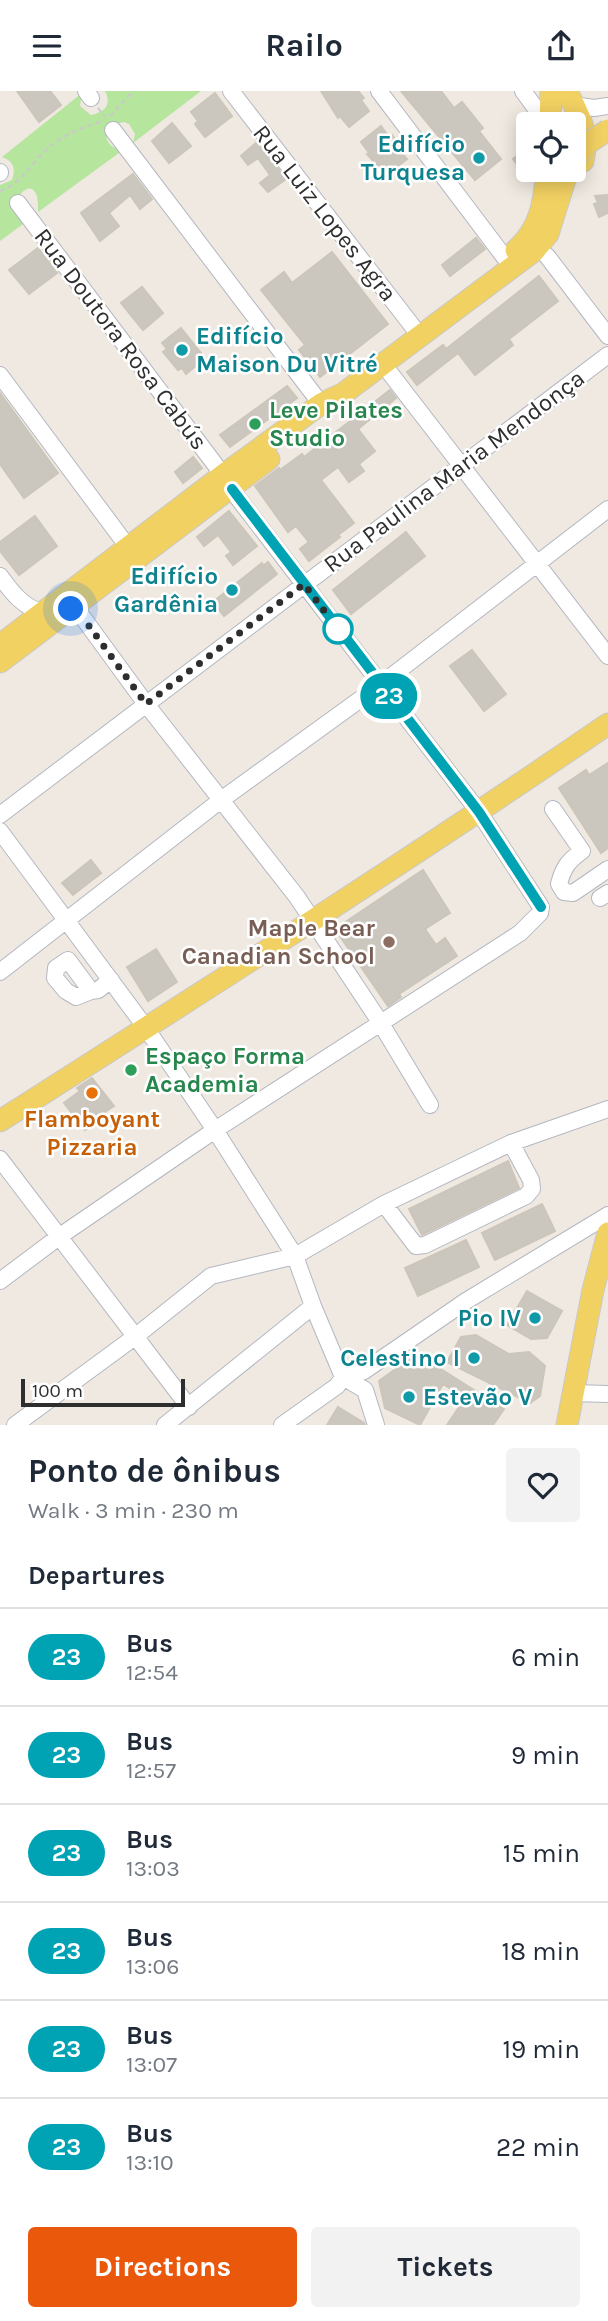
<!DOCTYPE html>
<html lang="en">
<head>
<meta charset="utf-8">
<style>
	:root { --surface:#fff; --page:#f2f2f3; --text:#1f2937; --muted:#747a83; --line:#e0e1e3; --accent:#ea580c }
	body { margin:0; font-family:Karla,sans-serif; background:var(--page); color:var(--text); height:100vh; display:flex; flex-direction:column; font-size:26px; white-space:nowrap }
	* { box-sizing:border-box; margin:0 }
	p { font-size:23px; color:var(--muted) }
	.icon { flex:none; width:38px; height:38px; fill:none; stroke:currentColor; stroke-width:2; stroke-linecap:round; stroke-linejoin:round }
	.map { position:relative; height:1334px; overflow:hidden }
	.sheet { display:flex; flex-direction:column; background:var(--surface); flex:1 }
	.sheet>* { flex:none }
	.badge { padding:0 14px; border-radius:23px; font-size:24px; line-height:46px }
	.fabs { position:absolute; left:516px; top:21px; display:grid; gap:14px }
	.fabs a { display:grid; place-items:center; width:70px; height:70px; border-radius:7px; background:var(--surface); box-shadow:0 4px 18px #0003; font-size:35px }
	.scale { position:absolute; left:21px; bottom:18px; width:164px; box-sizing:border-box; padding-left:7px; border:4px solid #2e2e2e; border-top:0; font-size:19px; line-height:24px; white-space:nowrap; color:#2e2e2e; -webkit-text-stroke:5px #fff; paint-order:stroke }
	.you { position:absolute; width:35px; height:35px; margin:-18px; border:5px solid #fff; border-radius:50%; background:#1a73e8; box-shadow:0 0 0 10px #1a73e833 }
	.map>.badge { position:absolute; translate:-50% -50%; box-shadow:0 0 0 4px #fff }
	h2 { padding:0 28px; font-size:26px; line-height:63px }
	.round { display:grid; place-items:center; flex:none; width:74px; height:74px; border-radius:7px; background:var(--page) }
	.summary { display:flex; align-items:center; justify-content:space-between; height:119px; padding:0 28px }
	h1 { font-size:33px; font-weight:700; line-height:52px }
	.primary-button { display:flex; gap:14px; margin-top:auto; padding:14px 28px }
	.primary-button a { flex:1; height:80px; border-radius:7px; background:var(--accent); color:#fff; font-size:28px; font-weight:700; line-height:80px; text-align:center }
	.primary-button a+a { background:var(--page); color:var(--text) }
	ul { padding:0; list-style:none }
	li { display:flex; align-items:center; gap:21px; height:98px; padding:0 28px; border-top:2px solid var(--line) }
	li div { flex:1 }
	li b { display:block; font-size:26px }
	li em { font-style:normal }
	li .badge { min-width:77px; font-weight:700; text-align:center }
	header { display:flex; justify-content:space-between; align-items:center; height:91px; padding:0 28px; background:var(--surface); font-size:32px; font-weight:700 }
	.map>svg:first-child { display:block }
	.park { fill:#b6e59e }
	.building { fill:#cbc7bf; stroke:#cbc5ba; stroke-width:2 }
	.lines { fill:none; stroke-linecap:round; stroke-linejoin:round }
	.minor-casing { stroke:#b4b7c1; stroke-width:18 }
	.major-casing { stroke:#c9c9c9; stroke-width:23 }
	.path { stroke:#c9c9c9; stroke-width:2; stroke-dasharray:5 3.5; stroke-linecap:butt }
	.minor { stroke:#fff; stroke-width:16 }
	.major { stroke:#f2d163; stroke-width:21 }
	.major-bridge-casing { stroke:#c9c9c9; stroke-width:23; stroke-linecap:butt }
	.major-bridge { stroke:#f2d163; stroke-width:21 }
	.line-casing { stroke:#fff; stroke-width:16 }
	.line { stroke:#00a3b4; stroke-width:10 }
	.walk { stroke:#2e2e2e; stroke-width:7; stroke-dasharray:0 12.6 }
	.culture-dot { fill:#0f9aa8; stroke:#fff; stroke-width:2.5 }
	.leisure-dot { fill:#2e9e5b; stroke:#fff; stroke-width:2.5 }
	.stop-dot { fill:#fff; stroke:#00a3b4; stroke-width:3.5 }
	.education-dot { fill:#8d6e63; stroke:#fff; stroke-width:2.5 }
	.food-dot { fill:#e8710a; stroke:#fff; stroke-width:2.5 }
	.labels { text-anchor:middle; stroke-width:5; stroke-linejoin:round; paint-order:stroke }
	.culture-label { font-size:24px; font-weight:bold; fill:#0d838f; stroke:#fff; text-anchor:end }
	.street-label { font-size:24px; fill:#2e2e2e; stroke:#fff }
	.leisure-label { font-size:24px; font-weight:bold; fill:#27864d; stroke:#fff; text-anchor:start }
	.education-label { font-size:24px; font-weight:bold; fill:#785e54; stroke:#fff; text-anchor:end }
	.food-label { font-size:24px; font-weight:bold; fill:#c56008; stroke:#fff }
</style>
</head>
<body>
<header><svg class="icon" aria-label="menu" viewBox="0 0 24 24"><path d="M4 6h16M4 12h16M4 18h16"/></svg>Railo<svg class="icon" aria-label="share" viewBox="0 0 24 24"><path d="M12 15V3M7 8l5-5 5 5M5 13v7h14v-7"/></svg></header>
<div class="map">
<svg width="608" height="1334" viewBox="0 0 608 1334">
	<rect width="100%" height="100%" fill="#efe9e1"/>
	<path class="park" d="M 105,0 L 201,0 L 133,52 L 135,43 L 129,33 L 124,31 L 110,35 C 102,48 109,57 123,59 L 38,121 C 41,73 0,110 26,131 L 0,150 L 0,94 L 12,89 C 16,78 14,70 2,66 L 82,2 L 80,15 L 91,24 C 105,21 112,14 105,0 Z"/>
	<path class="building" d="M 17,0 L 50,0 L 61,14 L 39,31 Z
		M 321,0 L 358,0 L 364,7 L 361,9 L 369,20 L 349,36 L 340,25 L 338,27 Z
		M 401,0 L 441,0 L 454,17 L 462,11 L 483,37 L 479,40 L 501,68 L 475,89 Z
		M 215,2 L 232,25 L 205,46 L 195,33 L 198,30 L 191,21 Z
		M 172,32 L 191,55 L 169,72 L 152,50 Z
		M 381,35 L 389,46 L 392,44 L 401,55 L 398,58 L 407,68 L 386,84 L 367,63 L 369,62 L 361,51 Z
		M 257,51 L 286,88 L 268,101 L 260,92 L 270,84 L 258,67 L 248,74 L 241,65 Z
		M 528,56 L 528,74 L 521,79 L 513,68 Z
		M 133,83 L 152,108 L 140,118 L 130,104 L 109,122 L 119,135 L 100,150 L 81,122 Z
		M 608,104 L 608,122 L 599,126 L 594,113 L 598,112 L 595,105 Z
		M 476,147 L 485,158 L 450,185 L 442,174 Z
		M 38,157 L 57,182 L 29,203 L 9,179 Z
		M 332,161 L 388,233 L 320,286 L 299,259 L 305,254 L 261,199 L 284,181 L 292,192 Z
		M 539,185 L 558,210 L 509,248 L 513,254 L 475,284 L 458,262 L 417,294 L 407,281 L 443,254 L 446,258 Z
		M 142,196 L 163,222 L 143,239 L 121,212 Z
		M 181,237 L 205,267 L 186,283 L 182,277 L 178,279 L 163,261 L 167,258 L 162,252 Z
		M 287,295 L 297,307 L 230,356 L 220,344 Z
		M 390,299 L 396,307 L 358,338 L 375,360 L 359,373 L 364,380 L 349,391 L 338,376 L 321,389 L 354,432 L 338,444 L 340,446 L 309,470 L 300,458 L 309,451 L 296,435 L 288,441 L 255,395 L 279,377 L 280,379 L 302,363 L 304,366 Z
		M 0,302 L 58,382 L 24,407 L 0,373 Z
		M 193,366 L 202,377 L 183,392 L 175,381 Z
		M 229,420 L 257,455 L 233,474 L 226,465 L 231,461 L 218,444 L 204,455 L 197,446 Z
		M 35,425 L 57,455 L 19,484 L 0,460 L 0,451 Z
		M 406,441 L 425,465 L 351,523 L 333,499 Z
		M 268,471 L 277,483 L 224,525 L 213,511 L 262,472 L 263,475 Z
		M 472,559 L 506,603 L 484,620 L 450,575 Z
		M 608,672 L 608,757 L 601,762 L 559,697 L 586,679 L 589,684 Z
		M 91,769 L 101,782 L 73,804 L 62,792 Z
		M 423,779 L 450,822 L 425,838 L 436,854 L 445,847 L 457,865 L 399,903 L 401,906 L 388,915 L 335,838 Z
		M 156,858 L 177,891 L 148,910 L 127,876 Z
		M 92,987 L 114,1015 L 97,1026 L 99,1028 L 85,1039 L 64,1012 L 80,1000 L 77,997 Z
		M 508,1070 L 519,1097 L 422,1144 L 409,1118 Z
		M 542,1113 L 555,1140 L 495,1169 L 482,1142 Z
		M 466,1149 L 479,1176 L 418,1205 L 405,1177 Z
		M 527,1200 L 562,1220 L 547,1247 L 531,1248 L 507,1234 Z
		M 476,1244 L 509,1263 L 529,1261 L 545,1275 L 540,1305 L 530,1312 L 447,1271 L 461,1246 Z
		M 417,1263 L 504,1318 L 493,1334 L 447,1334 L 465,1307 L 443,1293 L 420,1334 L 385,1317 L 379,1290 Z
		M 338,1316 L 364,1332 L 365,1334 L 327,1334 Z"/>
	<g class="lines">
		<g class="minor-casing">
			<path id="minor" d="M 86,0 L 91,7
				M 231,0 L 420,245
				M 379,0 L 505,167
				M 523,0 L 547,33
				M 573,14 L 594,17 L 608,15
				M 113,39 L 321,313
				M 0,81 L 0,82
				M 18,112 L 223,384
				M 547,165 L 608,245
				M 383,273 L 608,565
				M 0,284 L 128,456
				M 0,485 C 10,499 24,518 43,521 C 59,524 63,512 81,524 L 146,613 L 297,806 L 380,931 L 430,1014
				M 553,718 L 582,760 C 568,770 563,777 559,793 L 564,801 L 573,802 L 608,778
				M 0,724 L 608,264
				M 0,740 L 146,937 L 215,1039 L 295,1165 L 313,1215 L 343,1286 L 365,1299 L 376,1334
				M 600,807 L 608,802
				M 0,881 L 221,709 L 380,594 L 608,418
				M 91,900 L 76,906 L 66,900 L 55,887 L 56,877 L 68,869 L 91,900 L 98,899 L 111,889
				M 0,1068 L 189,1316
				M 384,1113 L 416,1155 L 425,1154 L 526,1105 L 532,1098 L 531,1089 L 511,1052
				M 0,1190 L 60,1145 L 215,1039 L 520,842 L 540,822 L 541,816 L 479,721 L 231,398
				M 573,1302 L 608,1303
				M 15,1334 L 136,1245 L 211,1185 L 295,1165 L 384,1113 L 511,1052 L 608,1018
				M 165,1334 L 313,1215
				M 282,1334 L 337,1295 L 343,1286 L 364,1280 L 466,1210 L 608,1124"/>
		</g>
		<g class="major-casing">
			<path id="major" d="M 567,0 C 579,26 590,39 583,70
				M 550,33 L 551,0
				M 516,159 C 541,137 544,110 547,79
				M 0,554 L 223,384 L 321,313 L 344,302 L 534,160 L 548,143 L 568,79
				M 0,571 L 269,368
				M 0,1030 C 204,900 408,770 608,633
				M 567,1334 L 593,1199 L 608,1142"/>
		</g>
		<path class="path" d="M 98,17 L 105,26
			M 110,25 L 133,0
			M 0,100 C 19,93 27,79 41,64 C 58,46 79,37 103,30"/>
		<use href="#minor" class="minor"/>
		<use href="#major" class="major"/>
		<g class="major-bridge-casing">
			<path id="major-bridge" d="M 574,68 L 588,52 L 608,39"/>
		</g>
		<use href="#major-bridge" class="major-bridge"/>
	</g>
	<g class="lines">
		<g class="line-casing">
			<path id="line" d="M 232,398 L 479,721 L 541,816"/>
		</g>
		<use href="#line" class="line"/>
		<path class="walk" d="M 71,518 L 81,524 L 146,613 L 304,493 L 338,538"/>
	</g>
	<g class="culture-dot">
		<circle cx="479" cy="67" r="7"/>
		<circle cx="182" cy="259" r="7"/>
		<circle cx="232" cy="499" r="7"/>
		<circle cx="535" cy="1227" r="7"/>
		<circle cx="474" cy="1267" r="7"/>
		<circle cx="409" cy="1306" r="7"/>
	</g>
	<g class="leisure-dot">
		<circle cx="255" cy="333" r="7"/>
		<circle cx="131" cy="979" r="7"/>
	</g>
	<circle class="stop-dot" cx="338" cy="538" r="14"/>
	<circle class="education-dot" cx="389" cy="851" r="7"/>
	<circle class="food-dot" cx="92" cy="1002" r="7"/>
	<g class="labels">
		<g class="culture-label">
			<text x="465" y="61">Edifício<tspan x="465" dy="28">Turquesa</tspan></text>
			<text x="196" y="253" text-anchor="start">Edifício<tspan x="196" dy="28">Maison Du Vitré</tspan></text>
			<text x="218" y="493">Edifício<tspan x="218" dy="28">Gardênia</tspan></text>
			<text x="521" y="1235">Pio IV</text>
			<text x="460" y="1275">Celestino I</text>
			<text x="423" y="1314" text-anchor="start">Estevão V</text>
		</g>
		<g class="street-label">
			<text transform="translate(325 122) rotate(52)" y="8">Rua Luiz Lopes Agra</text>
			<text transform="translate(121 248) rotate(53)" y="8">Rua Doutora Rosa Cabús</text>
			<text transform="translate(454 380) rotate(-37)" y="8">Rua Paulina Maria Mendonça</text>
		</g>
		<g class="leisure-label">
			<text x="269" y="327">Leve Pilates<tspan x="269" dy="28">Studio</tspan></text>
			<text x="145" y="973">Espaço Forma<tspan x="145" dy="28">Academia</tspan></text>
		</g>
		<g class="education-label">
			<text x="375" y="845">Maple Bear<tspan x="375" dy="28">Canadian School</tspan></text>
		</g>
		<g class="food-label">
			<text x="92" y="1036">Flamboyant<tspan x="92" dy="28">Pizzaria</tspan></text>
		</g>
	</g>
</svg>
<div class="fabs">
<a><svg class="icon" aria-label="locate" viewBox="0 0 24 24"><circle cx="12" cy="12" r="6"/><path d="M12 2v4M12 18v4M2 12h4M18 12h4"/></svg></a>
</div>
<div class="scale">100 m</div>
<div class="you" style="left:71px;top:518px"></div>
<b class="badge" style="left:389px;top:605px;background:#00a3b4;color:#fff">23</b>
</div>
<section class="sheet">
<div class="summary"><div><h1>Ponto de ônibus</h1><p>Walk · 3 min · 230 m</p></div><a class="round"><svg class="icon" aria-label="heart" viewBox="0 0 24 24"><path d="M12 20l-8-8c-3-5 5-10 8-4 3-6 11-1 8 4z"/></svg></a></div>
<h2>Departures</h2>
<ul>
<li><span class="badge" style="background:#00a3b4;color:#fff">23</span><div><b>Bus</b><p>12:54</p></div><em>6 min</em></li>
<li><span class="badge" style="background:#00a3b4;color:#fff">23</span><div><b>Bus</b><p>12:57</p></div><em>9 min</em></li>
<li><span class="badge" style="background:#00a3b4;color:#fff">23</span><div><b>Bus</b><p>13:03</p></div><em>15 min</em></li>
<li><span class="badge" style="background:#00a3b4;color:#fff">23</span><div><b>Bus</b><p>13:06</p></div><em>18 min</em></li>
<li><span class="badge" style="background:#00a3b4;color:#fff">23</span><div><b>Bus</b><p>13:07</p></div><em>19 min</em></li>
<li><span class="badge" style="background:#00a3b4;color:#fff">23</span><div><b>Bus</b><p>13:10</p></div><em>22 min</em></li>
</ul>
<div class="primary-button"><a>Directions</a><a>Tickets</a></div>
</section>
</body>
</html>
